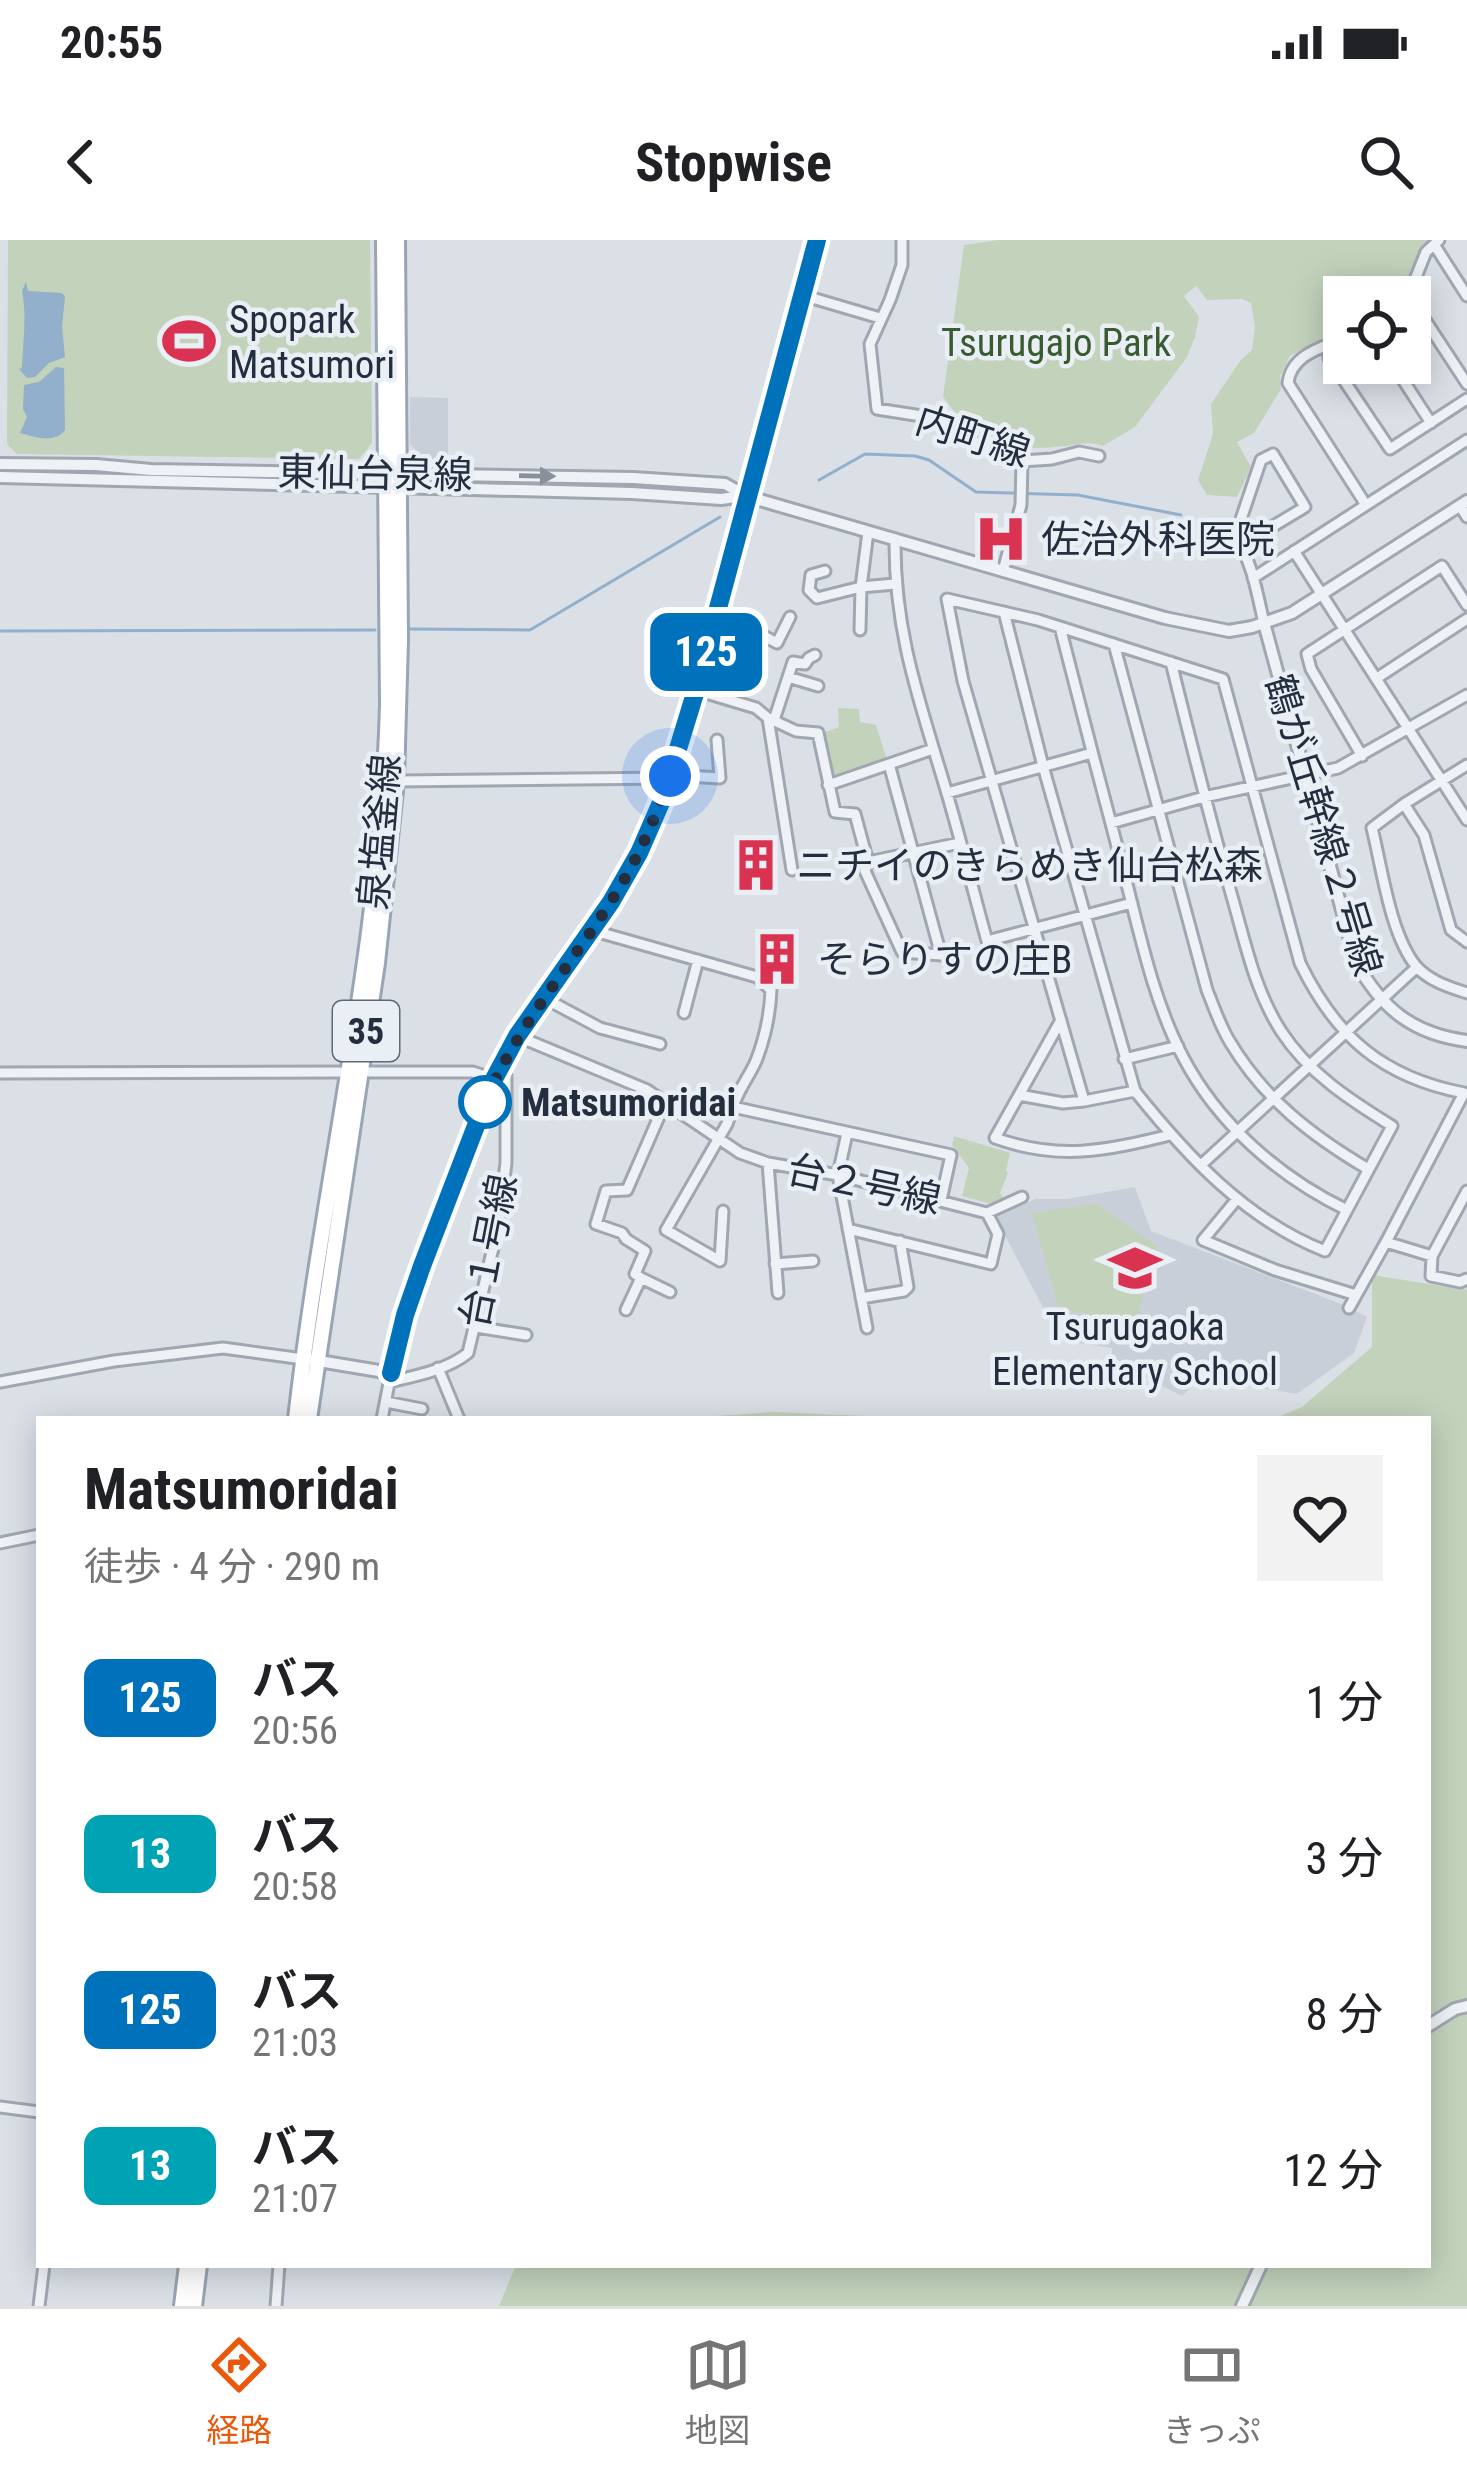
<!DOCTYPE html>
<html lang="ja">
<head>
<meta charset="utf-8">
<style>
	:root { --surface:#fff; --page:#f2f2f2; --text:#202124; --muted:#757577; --line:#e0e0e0; --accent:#ea580c }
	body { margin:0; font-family:"Roboto Condensed","Noto Sans JP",sans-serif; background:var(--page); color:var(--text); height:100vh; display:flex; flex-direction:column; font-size:45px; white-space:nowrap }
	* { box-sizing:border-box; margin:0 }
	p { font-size:39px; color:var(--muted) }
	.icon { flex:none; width:66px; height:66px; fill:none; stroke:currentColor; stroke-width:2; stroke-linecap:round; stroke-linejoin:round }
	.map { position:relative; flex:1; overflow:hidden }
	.drawer { position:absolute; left:36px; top:1176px; width:1395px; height:852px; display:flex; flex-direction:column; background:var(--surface); border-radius:0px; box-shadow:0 6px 30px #0003 }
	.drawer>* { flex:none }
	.badge { padding:0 24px; border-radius:18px; font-size:42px; line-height:78px }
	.controls { position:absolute; left:1323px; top:36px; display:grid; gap:24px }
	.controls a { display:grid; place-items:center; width:108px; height:108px; border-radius:0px; background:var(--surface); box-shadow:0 6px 30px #0003; font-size:60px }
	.you { position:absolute; width:60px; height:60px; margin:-30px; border:9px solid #fff; border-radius:50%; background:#1a73e8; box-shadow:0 0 0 18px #1a73e833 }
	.map>.badge { position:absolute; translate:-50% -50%; box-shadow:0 0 0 6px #fff }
	.round { display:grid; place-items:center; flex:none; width:126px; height:126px; border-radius:0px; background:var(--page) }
	.summary { display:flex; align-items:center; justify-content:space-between; height:204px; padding:0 48px }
	h1 { font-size:57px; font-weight:700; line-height:90px }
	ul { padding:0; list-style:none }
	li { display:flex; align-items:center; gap:36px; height:156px; padding:0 48px }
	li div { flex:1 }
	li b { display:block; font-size:45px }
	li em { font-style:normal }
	li .badge { min-width:132px; font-weight:700; text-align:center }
	.status { display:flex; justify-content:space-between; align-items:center; height:84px; padding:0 60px; background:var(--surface); direction:ltr }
	.status svg { height:33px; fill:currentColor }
	header { display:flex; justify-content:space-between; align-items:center; height:156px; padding:0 48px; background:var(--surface); font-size:54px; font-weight:700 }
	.tabs { display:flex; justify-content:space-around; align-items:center; height:168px; border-top:3px solid var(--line); background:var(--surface); font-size:33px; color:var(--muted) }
	.tabs a { display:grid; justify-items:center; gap:6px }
	.tabs .active { color:var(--accent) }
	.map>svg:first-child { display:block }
	.built { fill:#c9cfd9 }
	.green { fill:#c2d2bb }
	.water { fill:#92afcb }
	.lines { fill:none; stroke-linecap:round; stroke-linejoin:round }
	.stream { stroke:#92afcb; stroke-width:3 }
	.minor-casing { stroke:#a0a7b1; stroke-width:15 }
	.tertiary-casing { stroke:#a0a7b1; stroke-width:16 }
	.primary-casing { stroke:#99a5b4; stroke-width:20 }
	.minor { stroke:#eef1f5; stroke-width:9 }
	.tertiary { stroke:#eef1f5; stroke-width:10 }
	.primary { stroke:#fff; stroke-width:14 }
	.oneway { fill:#89909a }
	.line-casing { stroke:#fff; stroke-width:27 }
	.line { stroke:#0072bc; stroke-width:18 }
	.walk { stroke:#242e3e; stroke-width:12; stroke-dasharray:0 21.6 }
	.stop-dot { fill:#fff; stroke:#0072bc; stroke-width:6 }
	.labels { text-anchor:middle; stroke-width:9; stroke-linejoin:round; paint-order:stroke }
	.shield { fill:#eaeff5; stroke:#5f6875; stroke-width:3 }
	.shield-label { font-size:36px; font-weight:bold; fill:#242e3e }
	.poi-label { font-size:39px; fill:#242e3e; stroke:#eaeff5; text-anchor:start }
	.park-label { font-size:39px; fill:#395b30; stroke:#eaeff5 }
	.street-label { font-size:39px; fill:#242e3e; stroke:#eaeff5 }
	.stop-label { font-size:39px; font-weight:bold; fill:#242e3e; stroke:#eaeff5; text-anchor:start }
</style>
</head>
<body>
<div class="status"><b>20:55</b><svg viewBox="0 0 49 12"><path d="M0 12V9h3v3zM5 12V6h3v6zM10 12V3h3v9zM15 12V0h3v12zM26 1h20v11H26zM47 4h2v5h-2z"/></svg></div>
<header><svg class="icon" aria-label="back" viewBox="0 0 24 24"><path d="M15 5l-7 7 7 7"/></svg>Stopwise<svg class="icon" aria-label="search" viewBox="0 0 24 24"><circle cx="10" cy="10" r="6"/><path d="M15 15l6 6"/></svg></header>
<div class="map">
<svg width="1467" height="2066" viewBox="0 0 1467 2066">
	<rect width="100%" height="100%" fill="#dbe0e7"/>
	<path class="built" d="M 410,157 L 448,158 L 448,223 L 428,223 L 410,204 Z
		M 1135,947 L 1151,991 L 1344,1065 L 1367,1077 L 1354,1113 L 1297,1154 L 1242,1145 L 1210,1130 L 1182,1156 L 1112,1120 L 1112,1108 L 1065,1101 L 1047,1075 L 995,977 L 1035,959 L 1067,959 Z"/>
	<path class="green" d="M 8,0 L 370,0 L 372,203 L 359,219 L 17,214 L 7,204 Z
		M 999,0 L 1433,0 L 1421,11 L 1404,52 L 1398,57 L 1380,57 L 1376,52 L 1368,57 L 1344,57 L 1344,88 L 1290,116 L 1280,136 L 1281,149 L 1254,193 L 1237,202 L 1251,227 L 1237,257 L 1207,255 L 1198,240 L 1213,194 L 1211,164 L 1240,121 L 1252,110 L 1255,87 L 1251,63 L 1242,59 L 1207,60 L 1196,46 L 1184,56 L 1199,77 L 1195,97 L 1187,117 L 1135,187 L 1103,206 C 1090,201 1080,204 1066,206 C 1007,212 979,206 943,157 L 964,5 Z
		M 838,468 L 859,469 L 860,482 L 876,485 L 887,520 L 837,537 L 831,534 L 823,493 L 839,487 Z
		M 954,896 L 1010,913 L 1006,930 L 1008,933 L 1000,953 L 1003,958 L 991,964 L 962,956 L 969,928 L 952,905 Z
		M 1096,963 L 1157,1006 L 1134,1089 L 1058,1066 L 1032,973 Z
		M 1372,1035 L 1467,1050 L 1467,2066 L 499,2066 L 516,2025 L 1428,2025 L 1428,1179 L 1273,1179 L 1302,1167 L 1372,1107 Z
		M 774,1172 L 931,1179 L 673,1179 Z"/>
	<path class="water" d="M 26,42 L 28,51 L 62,53 L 65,57 L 62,86 L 65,117 L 49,123 L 35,137 L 27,138 L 19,129 L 22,128 C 23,103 27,75 22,51 Z
		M 56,127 L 64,128 L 65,190 C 54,204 35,197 20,193 L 27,177 L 23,169 L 24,145 L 39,142 Z"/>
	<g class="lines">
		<path class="stream" d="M 819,240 L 865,214 L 915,216 L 929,220 L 976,252 L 1078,255 L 1181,275
			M 410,389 L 530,390 L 720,277
			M 0,391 L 375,390"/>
		<g class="minor-casing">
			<path id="minor" d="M 902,0 L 902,25 L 890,60 L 870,104 L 877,169 L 928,177 L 990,210 L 1022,221 L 1052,219 L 1079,212 L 1099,216
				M 1435,6 L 1467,56
				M 802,55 L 880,78
				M 1408,57 L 1426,12 L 1439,0
				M 1410,57 L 1467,144
				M 1344,98 C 1321,108 1291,115 1288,143 L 1366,265
				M 1328,105 L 1329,118 L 1390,209 L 1467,159
				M 1392,123 L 1431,183
				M 1460,266 L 1467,277
				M 895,299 C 894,393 920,462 946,550 C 961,600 973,651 987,701 L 1132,663
				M 1242,305 L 1305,267 L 1273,214 L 1261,220 L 1239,285 C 1239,302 1247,317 1252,333 C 1257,350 1260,366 1264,383
				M 1294,311 L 1467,580
				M 825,331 L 811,335 L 809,350 L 817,358 L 861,347 L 868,292
				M 1003,331 L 1021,265 L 1022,221
				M 1253,338 L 1467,200
				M 717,371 L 777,403 L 790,377
				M 1004,372 L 1043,526 L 1135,851 C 1187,916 1246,980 1325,1011 L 1392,886 C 1350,860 1308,833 1281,791 C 1254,749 1245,701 1231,653 C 1209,576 1190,499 1171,422
				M 1060,387 C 1080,466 1101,546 1122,625 C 1139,689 1152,758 1183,817 C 1218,884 1279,937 1347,970
				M 860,390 L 861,347 L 895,344
				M 1114,404 L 1207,750 C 1214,767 1220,786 1230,802 C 1264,859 1312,896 1368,929
				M 788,437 L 818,446
				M 1377,438 L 1467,379
				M 696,450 L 756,468 L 768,478 L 792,630
				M 768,478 L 796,491 L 818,493 L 835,572 L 855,574 L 868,622 L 865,631 L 902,712 L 941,715 L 889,524
				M 774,480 L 793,422 L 805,424 L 809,418 L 815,415
				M 1362,516 L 1311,429 L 1307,414 L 1442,326 L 1467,365
				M 670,535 L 720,538 L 717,500
				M 396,541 L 669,538
				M 828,545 L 933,509
				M 947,553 L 1092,513
				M 1404,564 L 1467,525
				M 1111,583 L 1204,557 L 1338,528 L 1467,455
				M 868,622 L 960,603
				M 591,690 L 757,737 L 771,750 C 770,774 765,798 756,821 C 749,837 738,850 733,867
				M 1467,702 L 1451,690 L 1424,595 L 1404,564 L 1372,588 C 1382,628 1390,694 1416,726 C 1429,741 1449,747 1467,753
				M 544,758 L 600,788 L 660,804
				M 684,773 L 698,720
				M 1061,780 L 995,898 C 1059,921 1105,911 1170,895
				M 517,796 L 647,850 L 740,913 L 768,923 L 838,935 L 987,973 L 1022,957
				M 1124,819 L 1178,806
				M 360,832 L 473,832 L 494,839
				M 0,833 L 349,832
				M 1135,851 L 1084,861 L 963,441 L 947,359 L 1038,380 L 1223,439 L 1300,723 C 1336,797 1382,837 1464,853
				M 1019,855 L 1063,863 L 1084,861
				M 847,893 L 838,935 L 867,1088
				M 768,923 L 778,1053
				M 1201,925 L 1417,727
				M 1467,951 L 1432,1016 L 1431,1036 L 1460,1042 L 1467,1039
				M 1237,959 L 1203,1000 L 1275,1030 L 1356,1055
				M 723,971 L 720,1021 L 666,990 L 727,884 L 733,867 L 951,915 L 941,960
				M 848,989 L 991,1024 L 998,994 L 987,973
				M 1386,1002 L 1464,853
				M 775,1024 L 813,1021
				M 641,1038 L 670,1052
				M 861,1058 L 904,1051 L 908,1047 L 900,1001
				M 1349,1068 L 1386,1002 L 1432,1016
				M 626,1070 L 641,1038 L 635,1034 L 645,1011 L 626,999 L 622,993 L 596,984 L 606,951 L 627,950 L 665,863
				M 476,1087 L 526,1095
				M 438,1128 L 459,1179
				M 0,1142 L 114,1121 L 223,1108 L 303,1119
				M 389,1142 C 415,1136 447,1130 468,1113 L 498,987 L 506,923 L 506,836 L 500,826
				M 386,1162 L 422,1169
				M 382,1179 L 390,1138
				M 0,1303 L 39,1295
				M 0,1867 L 39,1872
				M 39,2066 L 44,2025
				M 276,2066 L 279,2025"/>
		</g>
		<g class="tertiary-casing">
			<path id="tertiary" d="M 0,224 L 96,225 L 151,230 L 633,238 L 725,244 L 746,256 L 1165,378 L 1229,391 L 1252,387 L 1292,373 L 1467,261
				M 0,237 L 632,253 L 721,259 L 743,256
				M 1264,383 L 1356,722 C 1382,769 1413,794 1467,801
				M 313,1120 L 391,1133 L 405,1075 L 422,1026 L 500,826 C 542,752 602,689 640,612 C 685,520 705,415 731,317 C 758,211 789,106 817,0
				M 1428,1786 L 1455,1769 L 1467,1766
				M 1242,2066 L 1261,2025"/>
		</g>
		<g class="primary-casing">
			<path id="primary" d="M 296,1179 C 323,940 382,706 388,464 L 384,0
				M 309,1179 L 377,723 L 396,541 L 400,400 L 397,0
				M 182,2066 L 187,2025
				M 194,2066 L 199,2025"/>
		</g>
		<use href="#minor" class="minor"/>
		<use href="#tertiary" class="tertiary"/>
		<use href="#primary" class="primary"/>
	</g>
	<defs><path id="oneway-solid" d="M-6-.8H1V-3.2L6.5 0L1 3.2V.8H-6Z" transform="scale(3)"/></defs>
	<use class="oneway" href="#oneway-solid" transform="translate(537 236) rotate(1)"/>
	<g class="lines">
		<g class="line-casing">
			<path id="line" d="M 391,1133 L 405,1075 L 422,1026 L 494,839 L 517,796 L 611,662 L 639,613 L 663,558 L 696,450 L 817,0"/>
		</g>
		<use href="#line" class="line"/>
		<path class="walk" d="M 485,862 L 482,870 C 512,793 566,732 610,663 C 636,623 655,580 670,536"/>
	</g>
	<defs>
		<g id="stadium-bare" transform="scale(4.14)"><path d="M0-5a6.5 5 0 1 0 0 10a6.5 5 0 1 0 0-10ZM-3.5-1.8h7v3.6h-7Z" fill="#da3251" stroke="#eaeff5" stroke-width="2.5" paint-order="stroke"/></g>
		<g id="hospital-bare" transform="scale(4.14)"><path d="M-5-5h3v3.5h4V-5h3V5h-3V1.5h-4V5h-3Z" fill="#da3251" stroke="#eaeff5" stroke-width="2.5" paint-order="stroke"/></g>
		<g id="building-bare" transform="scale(4.14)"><path d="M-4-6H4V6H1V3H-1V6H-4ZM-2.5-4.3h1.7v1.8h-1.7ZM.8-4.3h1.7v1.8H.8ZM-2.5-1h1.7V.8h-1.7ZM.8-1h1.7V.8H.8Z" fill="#da3251" stroke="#eaeff5" stroke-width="2.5" paint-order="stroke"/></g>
		<g id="school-bare" transform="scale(4.14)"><path d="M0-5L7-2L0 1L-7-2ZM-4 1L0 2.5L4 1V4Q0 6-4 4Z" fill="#da3251" stroke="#eaeff5" stroke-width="2.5" paint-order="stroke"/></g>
	</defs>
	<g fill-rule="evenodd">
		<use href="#stadium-bare" x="189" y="101"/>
		<use href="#hospital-bare" x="1001" y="299"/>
		<use href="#building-bare" x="756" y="625"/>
		<use href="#building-bare" x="777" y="719"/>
		<use href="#school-bare" x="1135" y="1028"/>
	</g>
	<circle class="stop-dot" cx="485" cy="862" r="24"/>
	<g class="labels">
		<rect class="shield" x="333" y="761" width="66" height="60" rx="9"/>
		<g class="shield-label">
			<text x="366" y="804">35</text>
		</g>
		<g class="poi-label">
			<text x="229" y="93">Spopark<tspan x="229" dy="45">Matsumori</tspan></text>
			<text x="1041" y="313">佐治外科医院</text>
			<text x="796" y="639">ニチイのきらめき仙台松森</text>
			<text x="817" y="733">そらりすの庄B</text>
			<text x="1135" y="1100" text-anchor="middle">Tsurugaoka<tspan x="1135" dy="45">Elementary School</tspan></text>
		</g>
		<g class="park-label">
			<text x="1056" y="116">Tsurugajo Park</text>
		</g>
		<g class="street-label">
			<text transform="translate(973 196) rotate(18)" y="14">内町線</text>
			<text transform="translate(375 233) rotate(1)" y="14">東仙台泉線</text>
			<text transform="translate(1324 585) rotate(73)" y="14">鶴が丘幹線２号線</text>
			<text transform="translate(379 592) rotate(-85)" y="14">泉塩釜線</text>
			<text transform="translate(864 944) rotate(12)" y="14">台２号線</text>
			<text transform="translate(488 1011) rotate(-79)" y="14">台１号線</text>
		</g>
		<g class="stop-label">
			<text x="521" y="876">Matsumoridai</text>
		</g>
	</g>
</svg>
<div class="controls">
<a><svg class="icon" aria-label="locate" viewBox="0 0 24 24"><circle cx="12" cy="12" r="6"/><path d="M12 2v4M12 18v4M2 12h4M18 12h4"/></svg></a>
</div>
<div class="you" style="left:670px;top:536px"></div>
<b class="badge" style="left:706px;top:412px;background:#0072bc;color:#fff">125</b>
<section class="drawer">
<div class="summary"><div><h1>Matsumoridai</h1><p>徒歩 · 4 分 · 290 m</p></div><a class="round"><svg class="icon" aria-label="heart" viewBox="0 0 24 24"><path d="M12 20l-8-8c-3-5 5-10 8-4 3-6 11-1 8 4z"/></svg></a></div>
<ul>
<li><span class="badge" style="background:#0072bc;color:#fff">125</span><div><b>バス</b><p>20:56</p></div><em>1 分</em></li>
<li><span class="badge" style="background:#00a3b4;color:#fff">13</span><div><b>バス</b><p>20:58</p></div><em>3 分</em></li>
<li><span class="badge" style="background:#0072bc;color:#fff">125</span><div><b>バス</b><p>21:03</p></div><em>8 分</em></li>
<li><span class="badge" style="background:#00a3b4;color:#fff">13</span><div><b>バス</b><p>21:07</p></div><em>12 分</em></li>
</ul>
</section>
</div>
<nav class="tabs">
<a class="active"><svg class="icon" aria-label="directions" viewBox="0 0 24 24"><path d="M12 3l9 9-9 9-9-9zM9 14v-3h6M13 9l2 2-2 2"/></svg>経路</a>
<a><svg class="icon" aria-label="map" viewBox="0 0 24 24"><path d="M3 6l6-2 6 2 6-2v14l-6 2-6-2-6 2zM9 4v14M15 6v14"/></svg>地図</a>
<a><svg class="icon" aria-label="tickets" viewBox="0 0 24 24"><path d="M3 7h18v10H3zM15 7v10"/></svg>きっぷ</a>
</nav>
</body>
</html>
